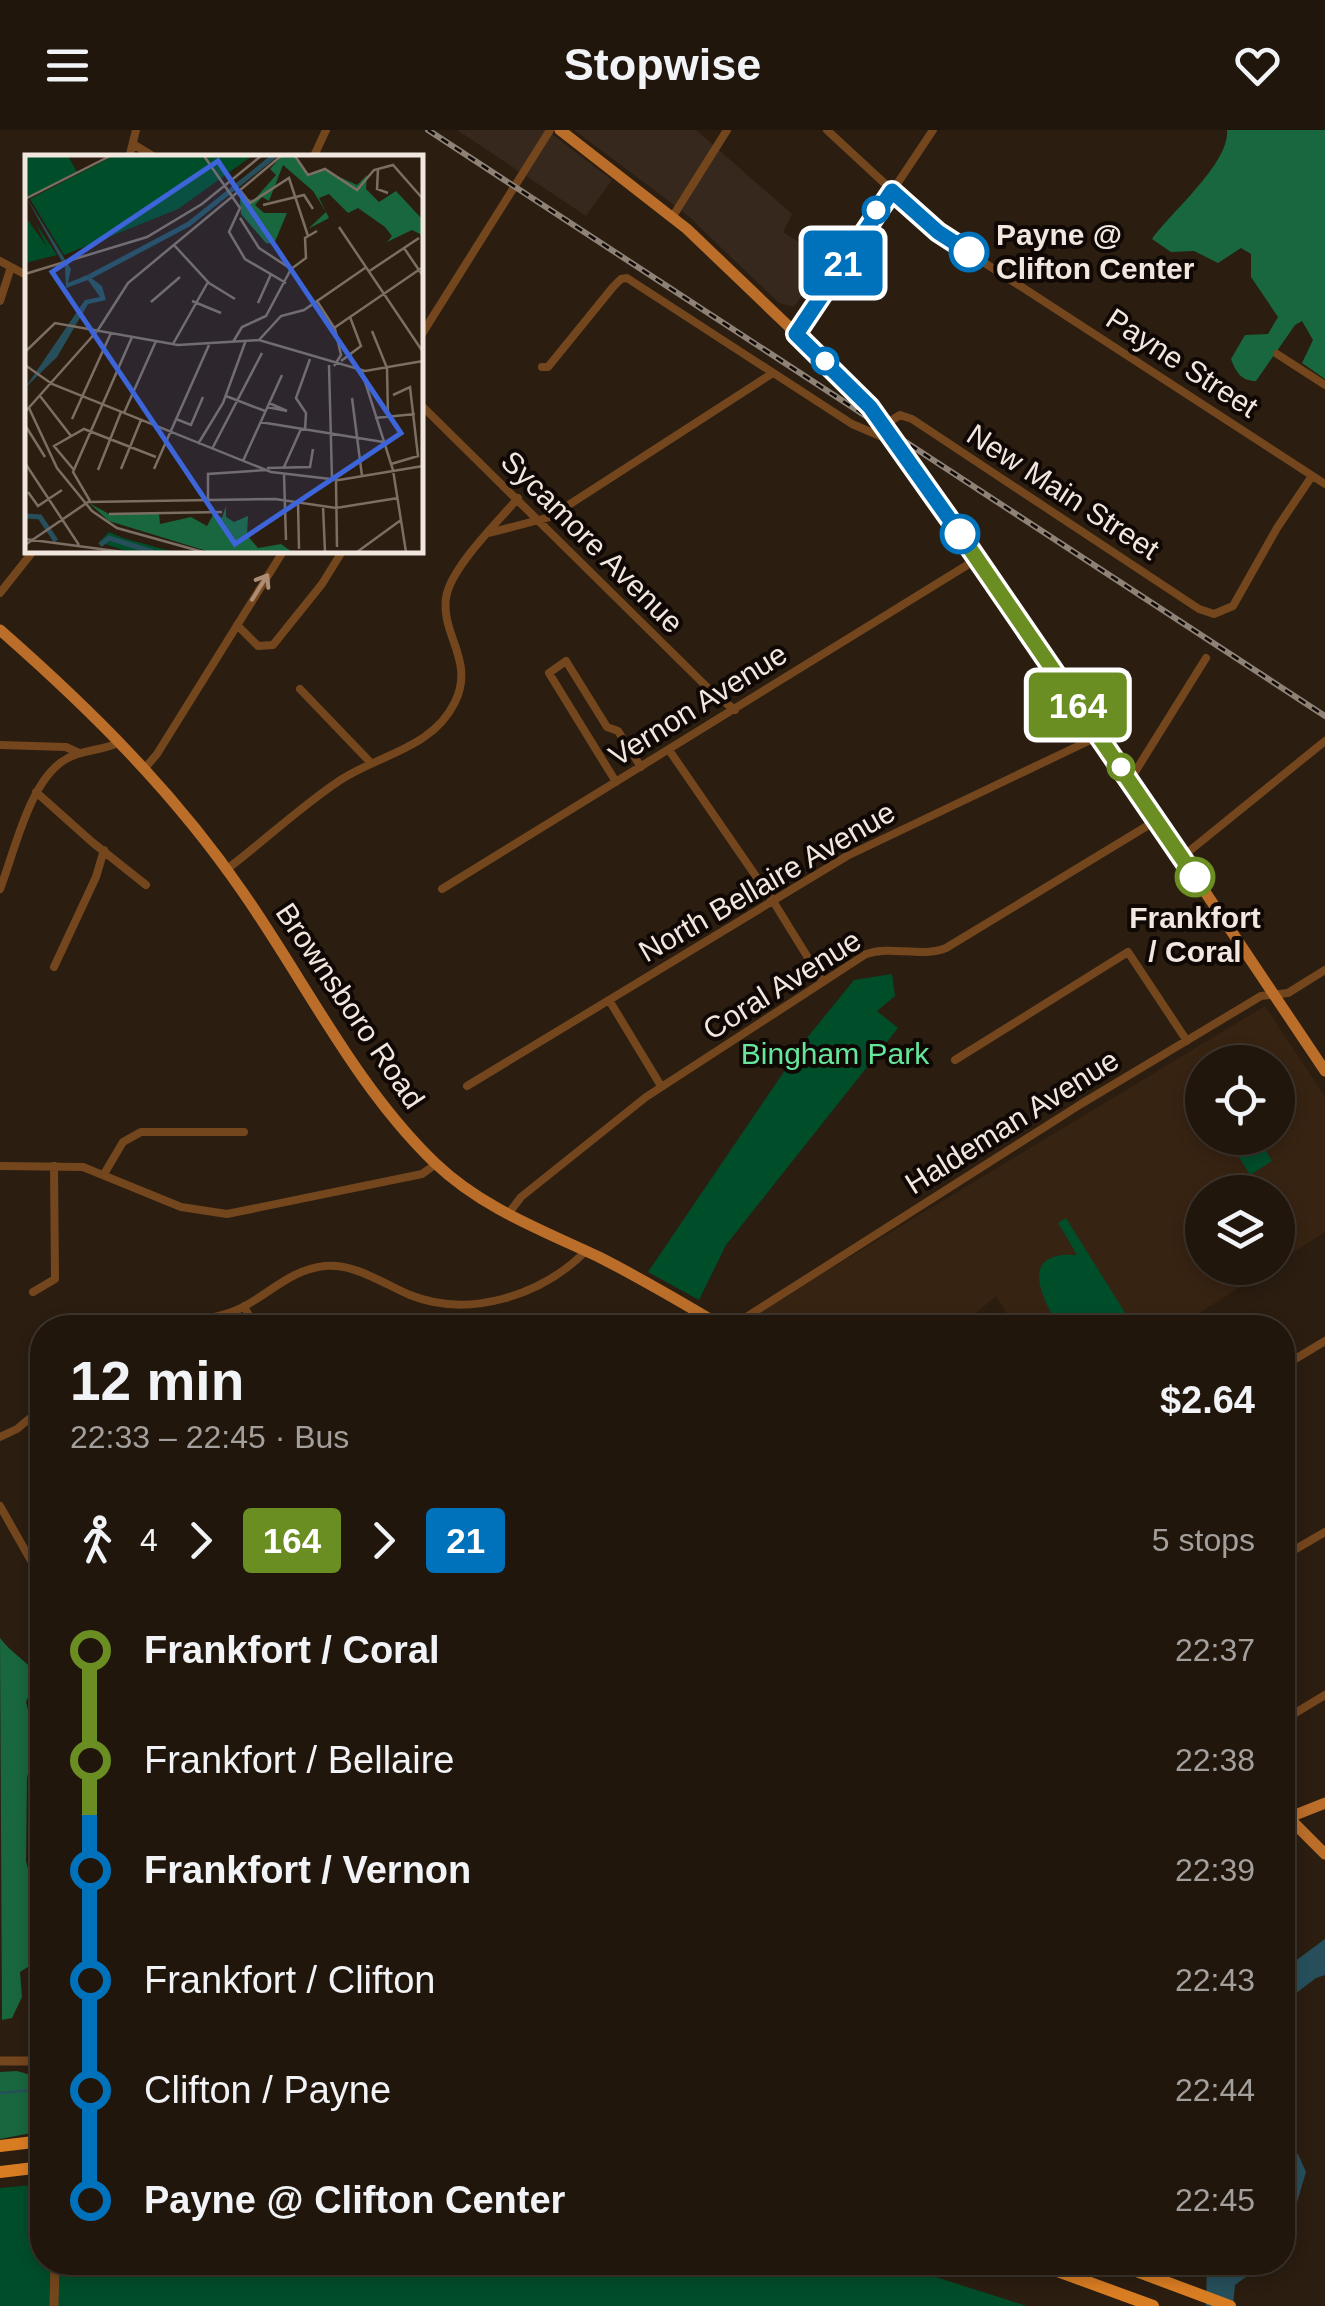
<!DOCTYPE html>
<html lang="en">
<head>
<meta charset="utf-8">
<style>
	:root { --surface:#20160c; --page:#2d231a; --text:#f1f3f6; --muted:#a29f9d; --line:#3d352d }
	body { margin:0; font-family:Arial,sans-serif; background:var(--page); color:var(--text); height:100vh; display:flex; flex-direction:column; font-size:38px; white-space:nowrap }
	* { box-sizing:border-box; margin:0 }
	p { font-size:32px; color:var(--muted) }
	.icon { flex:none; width:55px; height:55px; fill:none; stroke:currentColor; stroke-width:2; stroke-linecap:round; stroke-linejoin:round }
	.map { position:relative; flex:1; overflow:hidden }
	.drawer { position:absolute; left:30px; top:1185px; width:1265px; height:960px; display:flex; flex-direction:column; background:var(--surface); border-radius:40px; box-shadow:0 5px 15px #0003,0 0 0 2px var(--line) }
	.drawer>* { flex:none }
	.badge { padding:0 20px; border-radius:8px; font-size:35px; line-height:65px }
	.controls { position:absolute; left:1185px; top:915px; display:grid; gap:20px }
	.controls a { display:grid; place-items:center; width:110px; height:110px; border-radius:50%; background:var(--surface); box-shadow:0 5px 15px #0003,0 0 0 2px var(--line); font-size:50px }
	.map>.badge { position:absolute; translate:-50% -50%; box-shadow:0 0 0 5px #fff }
	.legs { display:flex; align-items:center; gap:15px; height:110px; padding:0 40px; font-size:32px }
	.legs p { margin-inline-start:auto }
	.head { display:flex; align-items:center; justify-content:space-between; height:170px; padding:0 40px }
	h1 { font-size:55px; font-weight:700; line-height:75px }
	ul { padding:0 40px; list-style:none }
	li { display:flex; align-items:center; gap:35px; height:110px; font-size:38px }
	li i { display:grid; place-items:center; width:15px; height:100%; margin:0 12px; background:currentColor }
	li i::after { content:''; width:25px; height:25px; margin:-12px; border:8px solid; border-radius:50%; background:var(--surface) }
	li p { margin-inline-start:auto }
	li:first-child i { background:linear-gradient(#0000 50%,currentColor 0) }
	li:last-child i { background:linear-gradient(currentColor 50%,#0000 0) }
	header { display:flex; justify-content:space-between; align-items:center; height:130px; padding:0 40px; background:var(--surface); font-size:45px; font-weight:700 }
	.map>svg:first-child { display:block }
	.commercial { fill:#36281c }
	.built { fill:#372312; fill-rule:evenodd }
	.green { fill:#004d2a }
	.forest { fill:#18673e }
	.water { fill:#264f5b }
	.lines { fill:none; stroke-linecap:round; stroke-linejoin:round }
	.stream { stroke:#264f5b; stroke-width:2.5 }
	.minor { stroke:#74461d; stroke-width:8 }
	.tertiary { stroke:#74461d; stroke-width:9 }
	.primary { stroke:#ba6e29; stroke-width:11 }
	.motorway { stroke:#d97d23; stroke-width:12 }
	.rail-casing { stroke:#8e8277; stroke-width:6 }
	.rail { stroke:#0f0804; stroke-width:2.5; stroke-dasharray:8; stroke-linecap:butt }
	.oneway { stroke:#ad8e74 }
	.line-1-casing { stroke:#fff; stroke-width:22 }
	.line-2-casing { stroke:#fff; stroke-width:22 }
	.line-1 { stroke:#6b8e23; stroke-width:15 }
	.line-2 { stroke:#0072bc; stroke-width:15 }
	.stop-2-dot { fill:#fff; stroke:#0072bc; stroke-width:5 }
	.stop-1-dot { fill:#fff; stroke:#6b8e23; stroke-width:5 }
	.labels { text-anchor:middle; stroke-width:8; stroke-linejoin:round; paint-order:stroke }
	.stop-label { font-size:30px; font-weight:bold; fill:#f2e7df; stroke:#0f0804; text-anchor:start }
	.street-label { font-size:30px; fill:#f2e7df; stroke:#0f0804 }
	.park-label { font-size:30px; fill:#65e69c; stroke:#0f0804 }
	.inset-river { fill:none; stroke:#264f5b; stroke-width:5 }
	.inset-road { fill:none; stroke:#7b6e63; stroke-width:2.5 }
	.view { fill:#3d65d9; fill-opacity:0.15; stroke:#3d65d9; stroke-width:5 }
	.inset-edge { fill:none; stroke:#f2e7df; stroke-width:5 }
</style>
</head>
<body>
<header><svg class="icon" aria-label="menu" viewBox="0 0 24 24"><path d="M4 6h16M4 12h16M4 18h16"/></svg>Stopwise<svg class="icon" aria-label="heart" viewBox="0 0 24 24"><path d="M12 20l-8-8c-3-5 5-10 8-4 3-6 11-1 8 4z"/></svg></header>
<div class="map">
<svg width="1325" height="2176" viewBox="0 0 1325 2176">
	<rect width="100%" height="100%" fill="#2b1d10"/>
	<path class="commercial" d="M 457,0 L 547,0 L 612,50 L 586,86 Z
		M 574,0 L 696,0 L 792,84 L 783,102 L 826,130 L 794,177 L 779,173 L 686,84 Z"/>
	<path class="built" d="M 1265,876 L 1325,967 L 1325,1102 L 1278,1133 L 1278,1062 L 1202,1062 L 1202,1138 L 1270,1138 L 1193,1187 L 1176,1197 L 1015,1197 L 996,1166 L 960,1197 L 747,1198 L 747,1192 L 772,1174 ZM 1202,932 L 1278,932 L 1278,1008 L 1202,1008 Z"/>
	<path class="green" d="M 892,844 L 895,866 L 877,881 L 898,898 L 726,1115 L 699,1170 L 648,1142 L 806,909 L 854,850 Z
		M 1227,1008 L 1258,1008 L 1272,1031 L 1250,1045 Z
		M 1066,1088 L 1134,1197 L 1059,1197 C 1042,1168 1017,1121 1077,1125 L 1058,1093 Z
		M 42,2054 L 42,2132 L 877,2132 L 936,2147 L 1027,2176 L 0,2176 L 0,2058 Z"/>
	<path class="forest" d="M 1227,0 L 1325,0 L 1325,249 L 1302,233 L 1313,210 L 1302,191 L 1295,195 L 1256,251 C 1241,251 1236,242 1231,229 L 1245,205 L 1268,204 L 1278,187 L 1251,147 L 1251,124 L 1241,118 L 1218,133 L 1194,121 L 1171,122 L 1152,109 C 1171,82 1230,33 1227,0 Z
		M 0,1508 C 11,1523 26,1530 37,1545 L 26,1572 L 34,1605 L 27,1649 L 26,1731 L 38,1779 L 42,1781 L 42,1828 L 20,1842 L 22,1867 L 12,1888 L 2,1890 Z
		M 17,1941 L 42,1948 L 42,2001 L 0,2009 L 0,1942 Z"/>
	<path class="water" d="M 1325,1809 L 1325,1845 L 1316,1848 L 1283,1873 L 1283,1840 Z
		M 1283,2018 L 1298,2024 L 1306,2042 L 1283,2119 Z
		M 1207,2133 L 1265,2133 L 1235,2155 L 1233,2176 L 1206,2176 Z"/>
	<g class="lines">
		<path class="stream" d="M 0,1963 L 42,1959"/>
		<path class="minor" d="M 827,0 L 937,102 L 1325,354
			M 133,14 L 156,28
			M 129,28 L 136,0
			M 313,28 L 326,0
			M 673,86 L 727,0
			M 0,131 L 28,146
			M 0,171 L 11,137
			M 797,204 L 933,0
			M 420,207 L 550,0
			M 1277,224 L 1325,255
			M 542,237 L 548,237 L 613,157 L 621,149 L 627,148 L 852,294 L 894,312
			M 420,274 L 713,563 L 735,580
			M 884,295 L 900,285 L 912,289 L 1199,479 L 1214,484 L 1233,476 L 1277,398 L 1312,346
			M 489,403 L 550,387 L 773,243
			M 0,463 L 34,420
			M 237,495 L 258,516 L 273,515 L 322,454 L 343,420
			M 300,559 L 371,633
			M 0,615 L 66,617 L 79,623
			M 669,620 L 773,771 L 823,852
			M 145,638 L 157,624 L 284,420
			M 1130,650 L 1206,528
			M 616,652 L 549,543 L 566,531 L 607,597 L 618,601 L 641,637
			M 36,662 L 92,712 L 146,755
			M 1182,727 L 1325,611
			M 227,739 C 264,711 298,679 336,653 C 375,625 432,620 455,572 C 475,531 441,505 446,468 C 450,438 498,392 518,368
			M 0,759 C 15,721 30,647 68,628 C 84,619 103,621 120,612
			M 442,759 L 977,429
			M 54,837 L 96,747 L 104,720
			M 609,870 L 661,956
			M 955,930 L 1128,822 L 1187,911
			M 467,956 L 847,726 L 1099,606
			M 0,1036 L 83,1037 L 181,1077 L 227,1084 L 422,1044 L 436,1034
			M 104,1044 L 123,1012 L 141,1002 L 244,1002
			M 508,1084 L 521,1067 L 646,967 L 866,824 C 892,815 921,828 946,818 L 1157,690
			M 33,1162 L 55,1149 L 54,1036
			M 244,1176 L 255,1198
			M 171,1198 C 192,1190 217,1189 237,1180 C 268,1166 288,1140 325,1136 C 354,1133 384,1154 410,1165 C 470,1189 542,1165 586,1121
			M 729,1198 L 1081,974 L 1261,866 L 1288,863 L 1325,840
			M 1282,1237 L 1325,1211
			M 0,1307 L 17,1299 L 42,1278
			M 0,1376 L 42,1450
			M 1282,1427 L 1325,1402
			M 1282,1591 L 1325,1565"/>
		<path class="tertiary" d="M 0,1931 L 42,1931
			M 54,2176 L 55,2132"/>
		<path class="primary" d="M 560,0 L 687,99 L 851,256 L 878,287 L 1157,690 L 1325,941
			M 0,500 C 90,579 174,662 242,761 C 305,851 355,956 435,1033 C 482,1078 542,1100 599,1127 C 642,1149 683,1173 725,1198
			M 1282,1681 L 1325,1724
			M 1290,1687 L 1325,1673"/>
		<path class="motorway" d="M 0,2016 L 42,2011
			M 0,2042 L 42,2037
			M 1033,2132 L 1153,2176
			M 1112,2132 L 1230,2176"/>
		<g class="rail-casing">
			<path id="rail" d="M 428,0 L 1325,586"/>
		</g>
		<use href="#rail" class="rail"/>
	</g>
	<defs><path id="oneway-shaft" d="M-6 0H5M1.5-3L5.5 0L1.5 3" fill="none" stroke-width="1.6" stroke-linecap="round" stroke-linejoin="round" transform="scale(2.5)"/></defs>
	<use class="oneway" href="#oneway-shaft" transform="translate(260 457) rotate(-58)"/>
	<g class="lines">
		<g class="line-1-casing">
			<path id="line-1" d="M 960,404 L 1195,747"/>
		</g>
		<g class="line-2-casing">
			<path id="line-2" d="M 960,404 L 870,277 L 796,204 L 892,61 L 938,102 L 969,122"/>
		</g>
		<use href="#line-1" class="line-1"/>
		<use href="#line-2" class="line-2"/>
	</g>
	<g class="stop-2-dot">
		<circle cx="876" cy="80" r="12"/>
		<circle cx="969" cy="122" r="18"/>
		<circle cx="825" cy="231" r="12"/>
		<circle cx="960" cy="404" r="18"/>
	</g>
	<g class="stop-1-dot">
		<circle cx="1121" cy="637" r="12"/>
		<circle cx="1195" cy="747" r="18"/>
	</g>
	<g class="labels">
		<g class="stop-label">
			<text x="996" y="115">Payne @<tspan x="996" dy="34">Clifton Center</tspan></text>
			<text x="1195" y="798" text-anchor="middle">Frankfort<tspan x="1195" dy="34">/ Coral</tspan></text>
		</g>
		<g class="street-label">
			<text transform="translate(1182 233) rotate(33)" y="10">Payne Street</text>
			<text transform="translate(1063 362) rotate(33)" y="10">New Main Street</text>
			<text transform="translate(592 412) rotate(45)" y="10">Sycamore Avenue</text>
			<text transform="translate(698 575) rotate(-32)" y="10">Vernon Avenue</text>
			<text transform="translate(767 752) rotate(-30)" y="10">North Bellaire Avenue</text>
			<text transform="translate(782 855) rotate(-32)" y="10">Coral Avenue</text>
			<text transform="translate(350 876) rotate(56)" y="10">Brownsboro Road</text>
			<text transform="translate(1012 992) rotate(-32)" y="10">Haldeman Avenue</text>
		</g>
		<g class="park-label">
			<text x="835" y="934">Bingham Park</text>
		</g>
	</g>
	<g transform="translate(25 25)">
		<rect width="398" height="398" fill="#2b1d10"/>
		<path d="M 0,1 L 43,1 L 52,17 L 0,43 ZM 88,1 L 227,1 L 153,54 L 39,100 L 5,44 ZM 0,47 L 11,69 L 32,100 L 0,108 L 0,61 L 22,92 ZM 84,377 L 98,383 L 149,397 L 104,397 L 74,387 Z" fill="#004d2a"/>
		<path d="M 257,1 L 269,1 L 283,21 L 299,15 L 332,30 L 342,20 L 341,34 L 354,47 L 371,36 L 397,64 L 397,80 L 387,75 L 362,87 L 367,81 L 360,72 L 333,53 L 323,58 L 304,39 L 294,43 L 304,63 L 283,74 L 301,57 L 288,36 L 258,10 L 244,46 L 237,42 L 230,50 L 239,58 L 262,58 L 249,89 L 241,88 L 216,59 L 215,43 L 229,45 L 251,20 L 245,14 ZM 64,348 L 84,359 L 134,358 L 135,369 L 166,362 L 182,371 L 189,358 L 197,363 L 201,351 L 201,362 L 209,367 L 223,361 L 222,380 L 233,393 L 256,389 L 267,397 L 185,397 L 84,366 Z" fill="#18673e"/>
		<path d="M 0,40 L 46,114 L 43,128 L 62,120 L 77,131 L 81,145 L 63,149 L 32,202 L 0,233 L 60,145 L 75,142 L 63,125 L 41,133 L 40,112 Z" fill="#264f5b"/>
		<path class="inset-river" d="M 64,122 L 164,69 L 249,1M 0,361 L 15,362 L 31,386M 75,390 L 84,383 L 128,397"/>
		<path class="inset-road" d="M 179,1 L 215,53 L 204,77 L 220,104 L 261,128M 270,1 L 283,20 L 300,14 L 332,35 L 349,15 L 368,10 L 398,44M 353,14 L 352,34 L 363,38M 215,35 L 225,48 L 264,23 L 283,81M 0,44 L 85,1M 238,50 L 279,40 L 288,54M 215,63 L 234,93 L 266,114M 314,72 L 398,197M 149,90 L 184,128 L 210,144M 379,93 L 398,121M 343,117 L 394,83M 0,119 L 122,82 L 177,49 L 236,1M 167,146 L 196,158M 292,146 L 310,174 L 316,200 L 309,211M 126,147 L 155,122M 233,148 L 246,119M 309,173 L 398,112M 73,175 L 103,128 L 256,1M 347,176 L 362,213 L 363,261M 234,185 L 256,161 L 279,155 L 340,113M 208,187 L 217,172 L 241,161 L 266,114 L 281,103 L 280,83 L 292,76M 148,189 L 183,127M 0,197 L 30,168 L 153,190 L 234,185 L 340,216 L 398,206M 316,206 L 336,191 L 325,162M 0,210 L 27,229 L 246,317 L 314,325 L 398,311M 304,210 L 307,325M 337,217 L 368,315 L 381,397M 15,241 L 46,281M 201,241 L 240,256M 327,243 L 337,321M 242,252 L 262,256 L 244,248M 4,253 L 32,313 L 67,356 L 92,373 L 178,397M 0,257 L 73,175M 99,258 L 131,186M 350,263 L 390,259M 47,264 L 86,178M 151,264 L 166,270 L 178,242M 235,267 L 358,287M 0,270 L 20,302M 280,275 L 281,258 L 271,243 L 285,204M 173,289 L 198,248 L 221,185M 187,294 L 237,198M 218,306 L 257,220M 0,308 L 54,390M 366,309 L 393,301 L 385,232 L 368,240M 259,312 L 276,274M 242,313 L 285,312 L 288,294M 96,314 L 116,265M 129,314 L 184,190M 49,315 L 29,291 L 59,274 L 131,302M 73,315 L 96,257M 259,319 L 261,385M 311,325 L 312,392M 3,337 L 13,351 L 37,335M 183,345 L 183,319 L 241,315M 65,346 L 48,317 L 107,182M 273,347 L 274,394M 298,351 L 300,397M 84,359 L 197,357M 0,384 L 98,397M 0,390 L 63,347 L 250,344 L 311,353 L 373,343M 332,397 L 376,365"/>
		<path class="view" d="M 193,6 L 376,278 L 210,389 L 27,117 Z"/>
		<rect width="398" height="398" class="inset-edge"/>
	</g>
</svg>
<div class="controls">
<a><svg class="icon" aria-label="locate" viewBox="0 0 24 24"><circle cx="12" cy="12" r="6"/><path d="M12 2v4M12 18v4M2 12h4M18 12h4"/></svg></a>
<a><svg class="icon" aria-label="layers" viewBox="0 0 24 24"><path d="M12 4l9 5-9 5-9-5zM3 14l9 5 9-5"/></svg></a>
</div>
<b class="badge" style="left:1078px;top:575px;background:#6b8e23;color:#fff">164</b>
<b class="badge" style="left:843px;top:133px;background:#0072bc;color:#fff">21</b>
<section class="drawer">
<div class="head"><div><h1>12 min</h1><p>22:33 – 22:45 · Bus</p></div><b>$2.64</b></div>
<div class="legs"><svg class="icon" aria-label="walk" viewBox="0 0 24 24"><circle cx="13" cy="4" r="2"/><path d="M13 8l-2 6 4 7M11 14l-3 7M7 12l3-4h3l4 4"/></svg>4<svg class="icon" aria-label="forward" viewBox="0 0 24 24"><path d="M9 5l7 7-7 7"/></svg><b class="badge" style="background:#6b8e23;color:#fff">164</b><svg class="icon" aria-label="forward" viewBox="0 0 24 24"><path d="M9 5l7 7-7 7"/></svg><b class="badge" style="background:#0072bc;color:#fff">21</b><p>5 stops</p></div>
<ul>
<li><i style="color:#6b8e23"></i><b>Frankfort / Coral</b><p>22:37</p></li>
<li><i style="color:#6b8e23"></i><span>Frankfort / Bellaire</span><p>22:38</p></li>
<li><i style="color:#0072bc"></i><b>Frankfort / Vernon</b><p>22:39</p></li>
<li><i style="color:#0072bc"></i><span>Frankfort / Clifton</span><p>22:43</p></li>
<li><i style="color:#0072bc"></i><span>Clifton / Payne</span><p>22:44</p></li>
<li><i style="color:#0072bc"></i><b>Payne @ Clifton Center</b><p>22:45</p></li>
</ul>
</section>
</div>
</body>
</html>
